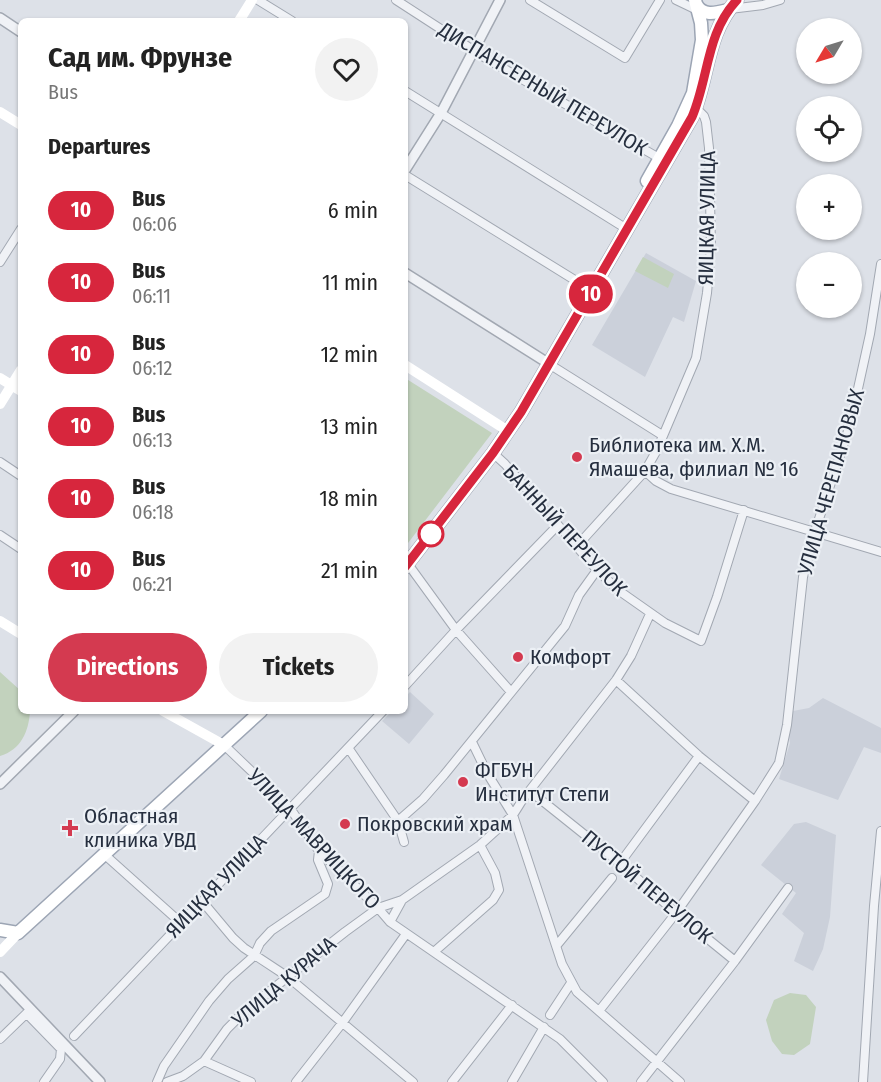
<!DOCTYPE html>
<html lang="en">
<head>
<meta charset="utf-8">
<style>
	:root { --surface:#fff; --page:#f2f2f2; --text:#222; --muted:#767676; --accent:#d43a50 }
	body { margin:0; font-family:"Fira Sans Condensed",sans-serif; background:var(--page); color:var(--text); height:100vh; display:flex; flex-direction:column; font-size:22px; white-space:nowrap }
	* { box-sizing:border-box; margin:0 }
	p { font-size:20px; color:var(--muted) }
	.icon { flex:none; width:33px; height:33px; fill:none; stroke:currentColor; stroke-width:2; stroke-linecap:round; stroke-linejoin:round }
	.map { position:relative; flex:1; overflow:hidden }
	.details { position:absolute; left:18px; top:18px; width:390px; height:696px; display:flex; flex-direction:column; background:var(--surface); border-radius:9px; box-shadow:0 2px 4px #0004 }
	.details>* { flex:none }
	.badge { padding:0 12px; border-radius:20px; font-size:21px; line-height:39px }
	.needle { width:39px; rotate:232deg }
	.tools { position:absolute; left:796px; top:18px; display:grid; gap:12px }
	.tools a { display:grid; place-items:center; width:66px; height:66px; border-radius:50%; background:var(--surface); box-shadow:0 2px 4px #0004; font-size:30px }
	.map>.badge { position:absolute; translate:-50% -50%; box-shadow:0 0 0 3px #fff }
	h2 { padding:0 30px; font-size:22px; line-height:54px }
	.round { display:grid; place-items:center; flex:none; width:63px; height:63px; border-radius:32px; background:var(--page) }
	.overview { display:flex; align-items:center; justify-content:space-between; height:102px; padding:0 30px }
	h1 { font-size:28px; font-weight:700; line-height:45px }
	.button { display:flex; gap:12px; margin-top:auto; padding:12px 30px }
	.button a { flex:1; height:69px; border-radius:36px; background:var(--accent); color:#fff; font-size:24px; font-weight:700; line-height:69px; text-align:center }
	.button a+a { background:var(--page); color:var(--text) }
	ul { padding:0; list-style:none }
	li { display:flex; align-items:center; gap:18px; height:72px; padding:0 30px }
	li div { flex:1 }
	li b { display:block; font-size:22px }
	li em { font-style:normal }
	li .badge { min-width:66px; font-weight:700; text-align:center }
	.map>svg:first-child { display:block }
	.built { fill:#cbd0da }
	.green { fill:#c2d2bd }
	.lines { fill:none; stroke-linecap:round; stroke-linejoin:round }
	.minor-casing { stroke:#a2a8b2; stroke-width:10 }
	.tertiary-casing { stroke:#a2a8b2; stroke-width:12 }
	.primary-casing { stroke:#9ca5b4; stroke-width:15 }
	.minor { stroke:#f0f2f6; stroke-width:8 }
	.tertiary { stroke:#f0f2f6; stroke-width:9 }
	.secondary { stroke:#fff; stroke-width:10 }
	.primary { stroke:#fff; stroke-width:12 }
	.line-casing { stroke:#fff; stroke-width:14 }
	.line { stroke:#d7263d; stroke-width:9 }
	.poi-dot { fill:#d43a50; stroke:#ecf0f5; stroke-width:2 }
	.stop-dot { fill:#fff; stroke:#d7263d; stroke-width:3 }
	.labels { text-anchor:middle; stroke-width:4.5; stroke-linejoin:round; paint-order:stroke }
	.street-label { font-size:21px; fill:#262f3f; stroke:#ecf0f5 }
	.poi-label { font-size:21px; fill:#262f3f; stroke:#ecf0f5; text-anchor:start }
</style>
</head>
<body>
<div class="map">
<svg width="881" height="1082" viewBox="0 0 881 1082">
	<rect width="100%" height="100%" fill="#dde1e8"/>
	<path class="built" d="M 646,253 L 696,281 L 684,322 L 673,317 L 645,377 L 592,345 Z
		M 410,692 L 434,714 L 409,744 L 382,721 L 392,711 L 405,711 L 405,697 Z
		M 823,698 L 881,728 L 881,753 L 864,747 L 838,800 L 779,779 L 790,743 L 789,736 L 793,711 L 809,708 Z
		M 806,822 L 836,835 L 830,917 L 823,949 L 813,971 L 794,961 L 804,933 L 782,914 L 796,893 L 761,865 L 794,824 Z"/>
	<path class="green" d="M 643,257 L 674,274 L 668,288 L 635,271 Z
		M 405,378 L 492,433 L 405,547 Z
		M 0,672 L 21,691 L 21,711 L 30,711 C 29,731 21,750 0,756 Z
		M 790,993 L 806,995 L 816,1007 L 810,1044 L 794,1055 L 782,1054 L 772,1041 L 766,1020 L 774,1000 Z"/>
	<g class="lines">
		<g class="minor-casing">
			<path id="minor" d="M 258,0 L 292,21
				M 396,0 L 487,59 L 659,158
				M 530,0 L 625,58 L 660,0
				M 676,0 L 699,11
				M 730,9 L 763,5 L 780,0
				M 405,91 L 622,226
				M 405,175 L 586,287
				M 0,262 L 21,229
				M 549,364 L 662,435
				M 493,453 L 505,464 L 597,570 L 618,590 L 665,623 L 701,641 L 717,597 L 744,510
				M 0,462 L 21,476
				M 645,471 L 656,481 L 671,489 L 881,552
				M 0,535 L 21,549
				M 577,546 L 645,471 L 657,450 L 696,358 L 707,293 L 711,248 L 709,148 L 706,122 L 704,116 L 696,108
				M 408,564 L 456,630 L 511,692
				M 616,680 L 699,756 L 755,801
				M 405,686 L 456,630 L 558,525
				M 472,742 L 487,773 L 513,815 L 562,964 L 577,992 L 680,1082
				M 224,745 L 290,808 L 319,851 L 378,908 L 390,922 L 560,1039 L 603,1082
				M 349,749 L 398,821
				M 530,791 L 620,863 L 676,913 L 735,961
				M 404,842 L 398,821 L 423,799 L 444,775 L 565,626 L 579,595 L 597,570
				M 105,855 L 181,923
				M 620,863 L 699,756
				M 202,901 L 233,938 L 244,948 L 288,977 L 413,1082
				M 390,922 L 401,902
				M 557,945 L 612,878
				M 435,951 L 493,900 L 499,890 L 495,873 L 480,845
				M 599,1011 L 676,913 L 755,801 L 779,763 L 787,725 L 803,577 L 815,531 L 850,425 L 870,334 L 881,264
				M 27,1014 L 61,1049 L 60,1059 L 44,1082
				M 550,1015 L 571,983
				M 74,1036 L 383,711
				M 0,1039 L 29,1011
				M 204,1061 L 251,1082
				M 157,1082 L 164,1066 L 209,1001 L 228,979 L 254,956 L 260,943 L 271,931 L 325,894 L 328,884 L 318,860 L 319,851
				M 167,1082 L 183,1076 L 204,1061 L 227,1029 L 247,1009 L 345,932 L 378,908 L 402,900 L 480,845 L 513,815 L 523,799 L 616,680 L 631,656 L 650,614
				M 296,1082 L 343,1022 L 406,934
				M 452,1082 L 512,1005
				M 512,1082 L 544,1027
				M 641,1082 L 735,961 L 788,888
				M 863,1082 L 874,906 L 881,831"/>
		</g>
		<g class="tertiary-casing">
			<path id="tertiary" d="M 0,18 L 21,32
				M 405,170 L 441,113 L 500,0
				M 405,273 L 543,360
				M 0,784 L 74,711
				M 0,977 L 100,1082"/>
		</g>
		<g class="primary-casing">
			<path id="primary" d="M 696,4 C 703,17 716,13 728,10
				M 647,181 L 678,126 L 693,93 L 702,40 L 701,23 L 695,0
				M 405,567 L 493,453 L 521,412 L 692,117 C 709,77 706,33 737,0
				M 0,930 L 18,933 L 261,711"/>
		</g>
		<use href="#minor" class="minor"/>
		<use href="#tertiary" class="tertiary"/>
		<path class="secondary" d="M 239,21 L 252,0
			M 0,112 L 21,125
			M 405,365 L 508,431
			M 0,378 L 21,391
			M 0,404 L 21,370
			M 0,621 L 21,634
			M 163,711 L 224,745
			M 0,952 L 18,933"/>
		<use href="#primary" class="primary"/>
	</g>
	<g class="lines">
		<g class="line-casing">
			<path id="line" d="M 405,567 L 493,453 L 521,412 L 692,117 C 709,77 706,33 737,0"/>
		</g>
		<use href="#line" class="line"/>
	</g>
	<g class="poi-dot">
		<circle cx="577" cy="457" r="6"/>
		<circle cx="518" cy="657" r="6"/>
		<circle cx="463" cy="782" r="6"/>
		<circle cx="345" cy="824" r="6"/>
		<path d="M67 819h6v6h6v6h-6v6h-6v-6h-6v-6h6z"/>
	</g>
	<circle class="stop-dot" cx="431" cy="534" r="12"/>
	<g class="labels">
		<g class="street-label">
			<text transform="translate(543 89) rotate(31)" y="7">ДИСПАНСЕРНЫЙ ПЕРЕУЛОК</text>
			<text transform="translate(707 218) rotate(-89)" y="7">ЯИЦКАЯ УЛИЦА</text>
			<text transform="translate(831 482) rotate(-74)" y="7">УЛИЦА ЧЕРЕПАНОВЫХ</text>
			<text transform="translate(565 530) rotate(47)" y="7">БАННЫЙ ПЕРЕУЛОК</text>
			<text transform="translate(314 839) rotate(47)" y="7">УЛИЦА МАВРИЦКОГО</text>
			<text transform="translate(216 886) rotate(-46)" y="7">ЯИЦКАЯ УЛИЦА</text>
			<text transform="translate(647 887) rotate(40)" y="7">ПУСТОЙ ПЕРЕУЛОК</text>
			<text transform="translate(284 982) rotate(-40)" y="7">УЛИЦА КУРАЧА</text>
		</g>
		<g class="poi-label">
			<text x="589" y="452">Библиотека им. Х.М.<tspan x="589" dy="24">Ямашева, филиал № 16</tspan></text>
			<text x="530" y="664">Комфорт</text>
			<text x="475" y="777">ФГБУН<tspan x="475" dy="24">Институт Степи</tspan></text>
			<text x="84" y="823">Областная<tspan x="84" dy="24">клиника УВД</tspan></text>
			<text x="357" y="831">Покровский храм</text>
		</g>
	</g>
</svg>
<div class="tools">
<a><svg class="needle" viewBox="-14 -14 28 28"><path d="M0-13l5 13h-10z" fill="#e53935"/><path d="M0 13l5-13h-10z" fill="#767676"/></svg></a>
<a><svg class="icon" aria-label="locate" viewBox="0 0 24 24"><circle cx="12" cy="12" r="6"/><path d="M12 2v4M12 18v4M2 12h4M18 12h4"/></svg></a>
<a>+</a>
<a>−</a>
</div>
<b class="badge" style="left:591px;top:294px;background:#d7263d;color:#fff">10</b>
<section class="details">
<div class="overview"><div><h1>Сад им. Фрунзе</h1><p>Bus</p></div><a class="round"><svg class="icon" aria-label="heart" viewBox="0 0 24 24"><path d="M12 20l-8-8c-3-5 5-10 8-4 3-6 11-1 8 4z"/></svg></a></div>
<h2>Departures</h2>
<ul>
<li><span class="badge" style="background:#d7263d;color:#fff">10</span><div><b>Bus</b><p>06:06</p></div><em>6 min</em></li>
<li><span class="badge" style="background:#d7263d;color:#fff">10</span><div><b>Bus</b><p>06:11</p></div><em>11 min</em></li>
<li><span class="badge" style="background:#d7263d;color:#fff">10</span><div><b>Bus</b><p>06:12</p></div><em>12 min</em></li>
<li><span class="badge" style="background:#d7263d;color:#fff">10</span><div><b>Bus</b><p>06:13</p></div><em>13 min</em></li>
<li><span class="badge" style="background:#d7263d;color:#fff">10</span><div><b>Bus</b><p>06:18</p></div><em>18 min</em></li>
<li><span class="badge" style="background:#d7263d;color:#fff">10</span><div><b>Bus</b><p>06:21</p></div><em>21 min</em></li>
</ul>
<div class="button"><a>Directions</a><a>Tickets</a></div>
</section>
</div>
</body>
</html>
